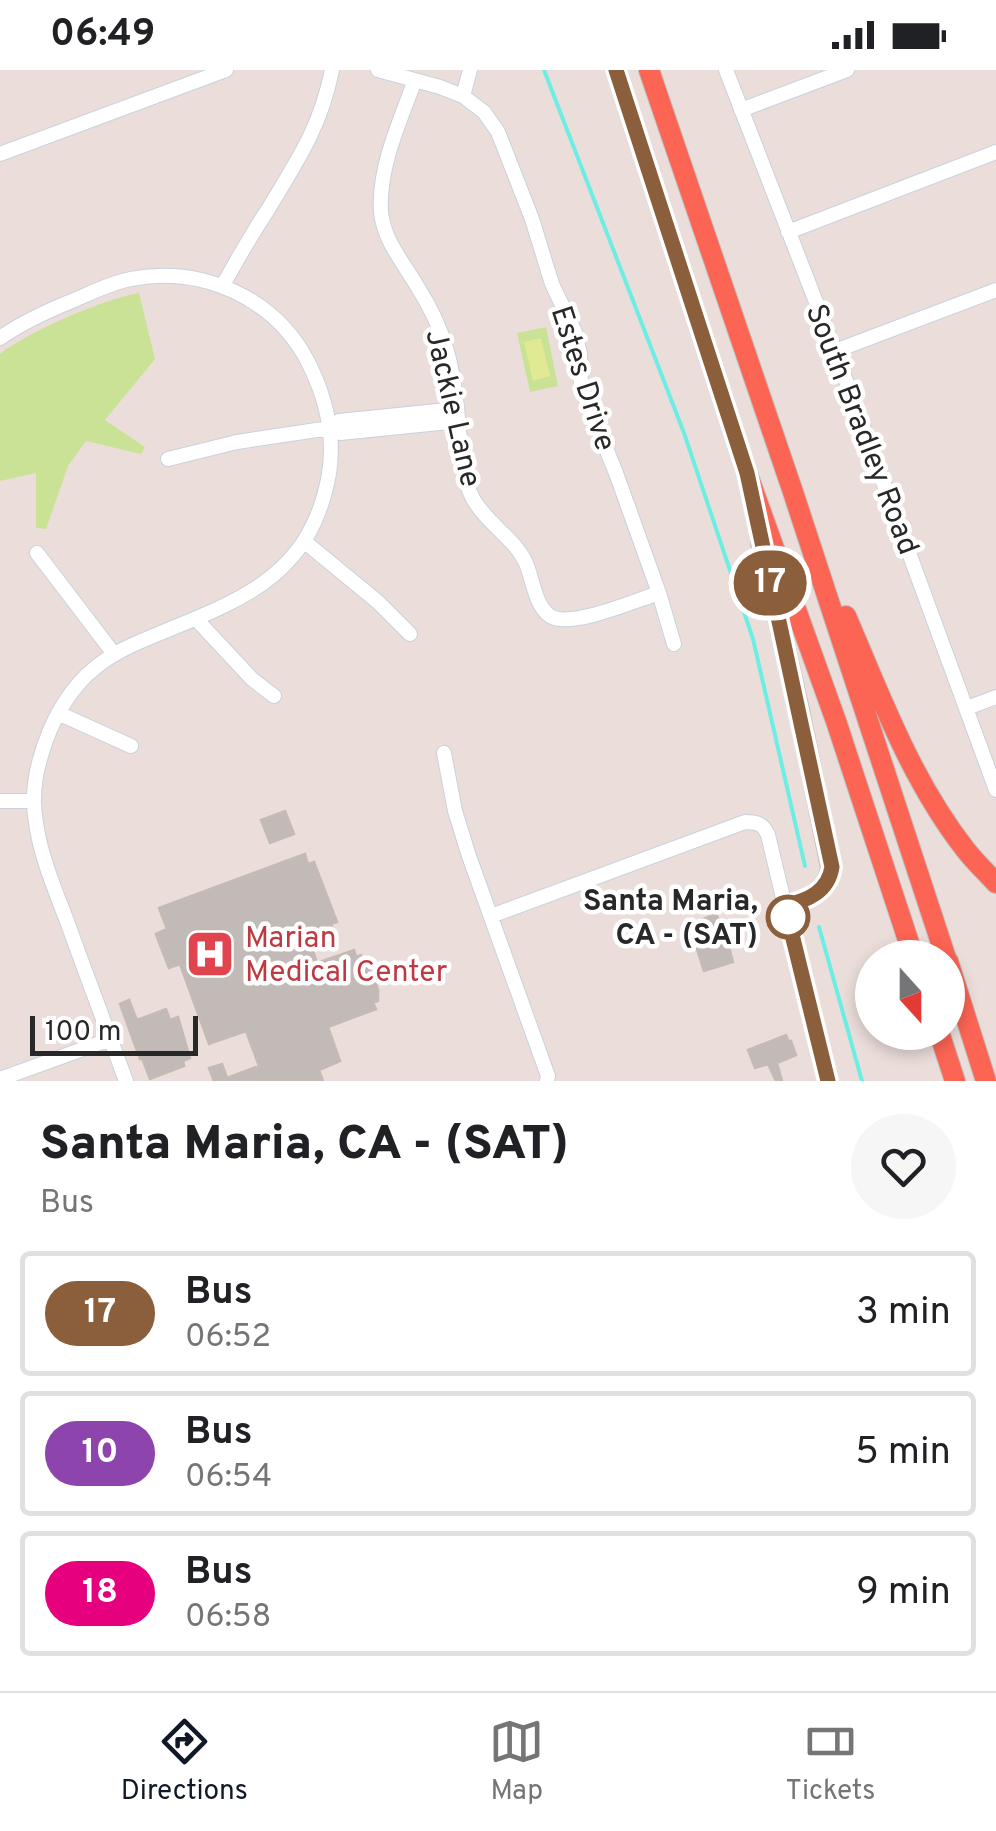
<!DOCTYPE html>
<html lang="en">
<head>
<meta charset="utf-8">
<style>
	:root { --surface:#fff; --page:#f6f6f6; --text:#202124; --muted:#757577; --line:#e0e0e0; --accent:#111827 }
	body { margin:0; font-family:Overpass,sans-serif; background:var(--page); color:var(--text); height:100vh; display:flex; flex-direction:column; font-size:38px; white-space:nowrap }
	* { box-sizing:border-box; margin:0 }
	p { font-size:32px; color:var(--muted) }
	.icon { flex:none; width:55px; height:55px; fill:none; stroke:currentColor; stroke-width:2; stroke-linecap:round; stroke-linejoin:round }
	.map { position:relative; height:1011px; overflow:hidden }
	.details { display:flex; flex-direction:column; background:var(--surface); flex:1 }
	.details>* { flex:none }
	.badge { padding:0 20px; border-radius:32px; font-size:35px; line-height:65px }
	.needle { width:65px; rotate:159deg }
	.buttons { position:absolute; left:855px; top:870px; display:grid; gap:20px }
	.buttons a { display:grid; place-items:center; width:110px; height:110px; border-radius:50%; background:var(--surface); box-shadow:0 5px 15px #0003; font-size:50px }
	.scale { position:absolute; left:30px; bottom:25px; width:168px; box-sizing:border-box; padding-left:10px; border:5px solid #282828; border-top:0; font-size:28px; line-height:35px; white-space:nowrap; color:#282828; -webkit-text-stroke:8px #fff; paint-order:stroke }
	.map>.badge { position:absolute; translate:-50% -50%; box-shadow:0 0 0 5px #fff }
	.round { display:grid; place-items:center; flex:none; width:105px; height:105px; border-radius:52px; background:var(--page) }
	.headline { display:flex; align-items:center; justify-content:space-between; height:170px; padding:0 40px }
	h1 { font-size:48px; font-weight:800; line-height:75px }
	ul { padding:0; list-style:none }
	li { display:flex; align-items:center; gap:30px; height:125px; margin:0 20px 15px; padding:0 20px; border:5px solid var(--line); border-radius:10px }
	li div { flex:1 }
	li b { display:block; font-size:38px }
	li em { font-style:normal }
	li .badge { min-width:110px; font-weight:700; text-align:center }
	.status { display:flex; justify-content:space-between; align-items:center; height:70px; padding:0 50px; background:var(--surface); direction:ltr }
	.status svg { height:28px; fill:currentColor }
	.menu { display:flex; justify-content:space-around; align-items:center; height:140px; border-top:2px solid var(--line); background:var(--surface); font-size:28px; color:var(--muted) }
	.menu a { display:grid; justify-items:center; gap:5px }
	.menu .selected { color:var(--accent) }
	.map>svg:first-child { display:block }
	.green { fill:#c9e296 }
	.pitch { fill:#e1e992 }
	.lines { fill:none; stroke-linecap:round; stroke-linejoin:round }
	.stream { stroke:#6dede4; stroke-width:4 }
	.building { fill:#c2bab6; stroke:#c6bab4; stroke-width:2.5 }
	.minor-casing { stroke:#c8d2db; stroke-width:16 }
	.major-casing { stroke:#bebebe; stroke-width:20 }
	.highway-casing { stroke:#bebebe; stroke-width:22 }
	.minor { stroke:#fff; stroke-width:14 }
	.major { stroke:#ef9b5b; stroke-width:18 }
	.highway { stroke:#fc6453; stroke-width:20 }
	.line-casing { stroke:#fff; stroke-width:22 }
	.line { stroke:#8b5e3c; stroke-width:15 }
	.stop-dot { fill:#fff; stroke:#8b5e3c; stroke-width:5 }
	.labels { text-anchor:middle; stroke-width:9; stroke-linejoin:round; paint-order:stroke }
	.street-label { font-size:30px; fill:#282828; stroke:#fff }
	.stop-label { font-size:30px; font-weight:bold; fill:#282828; stroke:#fff; text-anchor:end }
	.health-label { font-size:30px; fill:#be3a42; stroke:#fff; text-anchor:start }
</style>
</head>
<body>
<div class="status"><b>06:49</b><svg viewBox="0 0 49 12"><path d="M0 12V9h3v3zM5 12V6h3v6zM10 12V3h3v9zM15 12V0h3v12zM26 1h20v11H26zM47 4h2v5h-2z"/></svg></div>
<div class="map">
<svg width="996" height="1011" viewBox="0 0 996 1011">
	<rect width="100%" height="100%" fill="#ebdeda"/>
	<path class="green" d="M 139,223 L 155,289 L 105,350 L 145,377 L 141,384 L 86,371 L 68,396 L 46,459 L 36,458 L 36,403 L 0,411 L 0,284 C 30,261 101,230 139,223 Z
		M 546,257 L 558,316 L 530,322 L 517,263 Z"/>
	<path class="pitch" d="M 541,268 L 550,306 L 533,311 L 524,272 Z"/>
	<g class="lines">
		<path class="stream" d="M 544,0 L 684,363 L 753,569 L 805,796
			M 819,857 L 862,1011"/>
	</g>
	<path class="building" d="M 285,741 L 294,764 L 270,773 L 261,750 Z
		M 305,784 L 308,794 L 314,792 L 337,852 L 331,854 L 334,863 L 310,872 L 317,893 L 354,880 L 356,887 L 361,885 L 374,907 L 378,920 L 378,931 L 373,933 L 376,939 L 328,957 L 340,991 L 319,1000 L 323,1011 L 214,1011 L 209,998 L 222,994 L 227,1008 L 259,996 L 246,961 L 209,974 L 180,894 L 169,898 L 160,875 L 156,864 L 167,859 L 159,838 Z
		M 713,845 L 717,846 L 725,867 L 731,865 L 734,875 L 729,877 L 733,892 L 704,901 L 696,876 L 699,874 L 691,854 Z
		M 129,930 L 137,950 L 166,939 L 170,950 L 178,947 L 190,988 L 183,991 L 184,996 L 150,1009 L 142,988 L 140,989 L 120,934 Z
		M 786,965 L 789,972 L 791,971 L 796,985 L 777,993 L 782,1011 L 776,1011 L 768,994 L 755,998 L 748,980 Z"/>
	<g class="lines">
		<g class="minor-casing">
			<path id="minor" d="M 378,0 L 440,17 L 463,26 L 484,42 L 498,62 L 532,149 L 552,214 L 575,262 L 580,284 L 581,317 L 616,403 L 659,523 L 674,574
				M 726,0 L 835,281 L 996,720
				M 415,10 C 400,51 378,98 381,142 C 384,171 403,192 417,216 C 429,235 440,257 446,278 C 454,305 457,333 459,360 C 462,383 462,406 472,427 C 485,452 513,467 525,491 C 533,507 534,535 550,546 C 571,559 636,530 659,523
				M 463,26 L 470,0
				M 741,40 L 847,0
				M 0,84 L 226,0
				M 788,162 L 996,82
				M 223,215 C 237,190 251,165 267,141 C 297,91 320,59 332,0
				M 0,268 C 21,253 43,243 67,233 C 87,225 109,213 131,209 C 202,195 276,228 309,294 C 326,328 335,367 329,404 C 312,499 252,526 170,559 C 144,570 118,579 96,597 C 69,618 50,653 41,686 C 34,708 32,730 36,753 C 41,788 56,822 68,854 C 87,907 107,959 126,1011
				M 835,281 L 996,220
				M 330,358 L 340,363 L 459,351
				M 168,389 L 237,372 L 330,358 L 339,351 L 457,339
				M 305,472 L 378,532 L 410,564
				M 37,483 L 114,584
				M 196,549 L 252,609 L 274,626
				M 967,638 L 996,627
				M 58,643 L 131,676
				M 444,683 L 455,741 L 469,786 L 548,1006 L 547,1011
				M 0,731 L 34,731
				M 491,846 L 745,752 C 758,752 763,754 768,765 L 785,836
				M 0,1009 L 111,969"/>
		</g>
		<g class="major-casing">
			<path id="major" d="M 785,836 L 828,1011"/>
		</g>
		<g class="highway-casing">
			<path id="highway" d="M 616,0 L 747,403 L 836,651 L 914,888
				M 649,0 L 792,419 L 946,888
				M 761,473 L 799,640 L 831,797 C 828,822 808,830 785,836
				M 846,546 C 880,625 911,710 965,779 C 974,791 986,802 996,813
				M 948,891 L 986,1011
				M 939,962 L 955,1011"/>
		</g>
		<use href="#minor" class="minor"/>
		<use href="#major" class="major"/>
		<use href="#highway" class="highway"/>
	</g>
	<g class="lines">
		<g class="line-casing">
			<path id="line" d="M 616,0 L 747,403 L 832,797 C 828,822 808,830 785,836 L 828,1011"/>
		</g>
		<use href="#line" class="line"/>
	</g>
	<defs>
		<g id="hospital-square" transform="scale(2.5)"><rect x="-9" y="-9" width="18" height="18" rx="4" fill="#e0444e" stroke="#fff"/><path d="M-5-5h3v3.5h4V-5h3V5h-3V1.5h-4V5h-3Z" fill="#fff"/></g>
	</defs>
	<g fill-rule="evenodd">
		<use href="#hospital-square" x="210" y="884"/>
	</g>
	<circle class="stop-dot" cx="788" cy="847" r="20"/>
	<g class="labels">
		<g class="street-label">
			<text transform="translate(584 308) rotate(72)" y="10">Estes Drive</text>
			<text transform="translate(454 338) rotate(77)" y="10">Jackie Lane</text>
			<text transform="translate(863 359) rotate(69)" y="10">South Bradley Road</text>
		</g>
		<g class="stop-label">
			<text x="758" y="840">Santa Maria,<tspan x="758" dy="34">CA - (SAT)</tspan></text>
		</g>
		<g class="health-label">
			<text x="245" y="877">Marian<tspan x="245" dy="34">Medical Center</tspan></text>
		</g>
	</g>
</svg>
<div class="buttons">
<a><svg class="needle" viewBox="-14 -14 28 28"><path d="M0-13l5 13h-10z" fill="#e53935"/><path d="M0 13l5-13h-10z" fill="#757577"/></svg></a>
</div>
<div class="scale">100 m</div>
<b class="badge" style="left:770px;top:513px;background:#8b5e3c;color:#fff">17</b>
</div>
<section class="details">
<div class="headline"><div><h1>Santa Maria, CA - (SAT)</h1><p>Bus</p></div><a class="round"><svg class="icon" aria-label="heart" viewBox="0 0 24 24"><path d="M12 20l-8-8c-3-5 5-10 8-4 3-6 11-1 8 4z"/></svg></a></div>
<ul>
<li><span class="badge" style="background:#8b5e3c;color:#fff">17</span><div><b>Bus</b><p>06:52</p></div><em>3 min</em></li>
<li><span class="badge" style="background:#8e44ad;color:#fff">10</span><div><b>Bus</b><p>06:54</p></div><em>5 min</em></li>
<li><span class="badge" style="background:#e6007e;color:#fff">18</span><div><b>Bus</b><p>06:58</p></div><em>9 min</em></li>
</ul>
</section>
<nav class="menu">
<a class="selected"><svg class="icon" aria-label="directions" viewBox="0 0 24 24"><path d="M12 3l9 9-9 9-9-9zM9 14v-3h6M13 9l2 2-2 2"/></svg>Directions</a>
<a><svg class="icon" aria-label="map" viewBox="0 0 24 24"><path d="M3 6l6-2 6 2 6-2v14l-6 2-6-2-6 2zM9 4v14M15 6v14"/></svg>Map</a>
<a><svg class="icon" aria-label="tickets" viewBox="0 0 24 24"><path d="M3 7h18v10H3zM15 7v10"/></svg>Tickets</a>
</nav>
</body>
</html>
